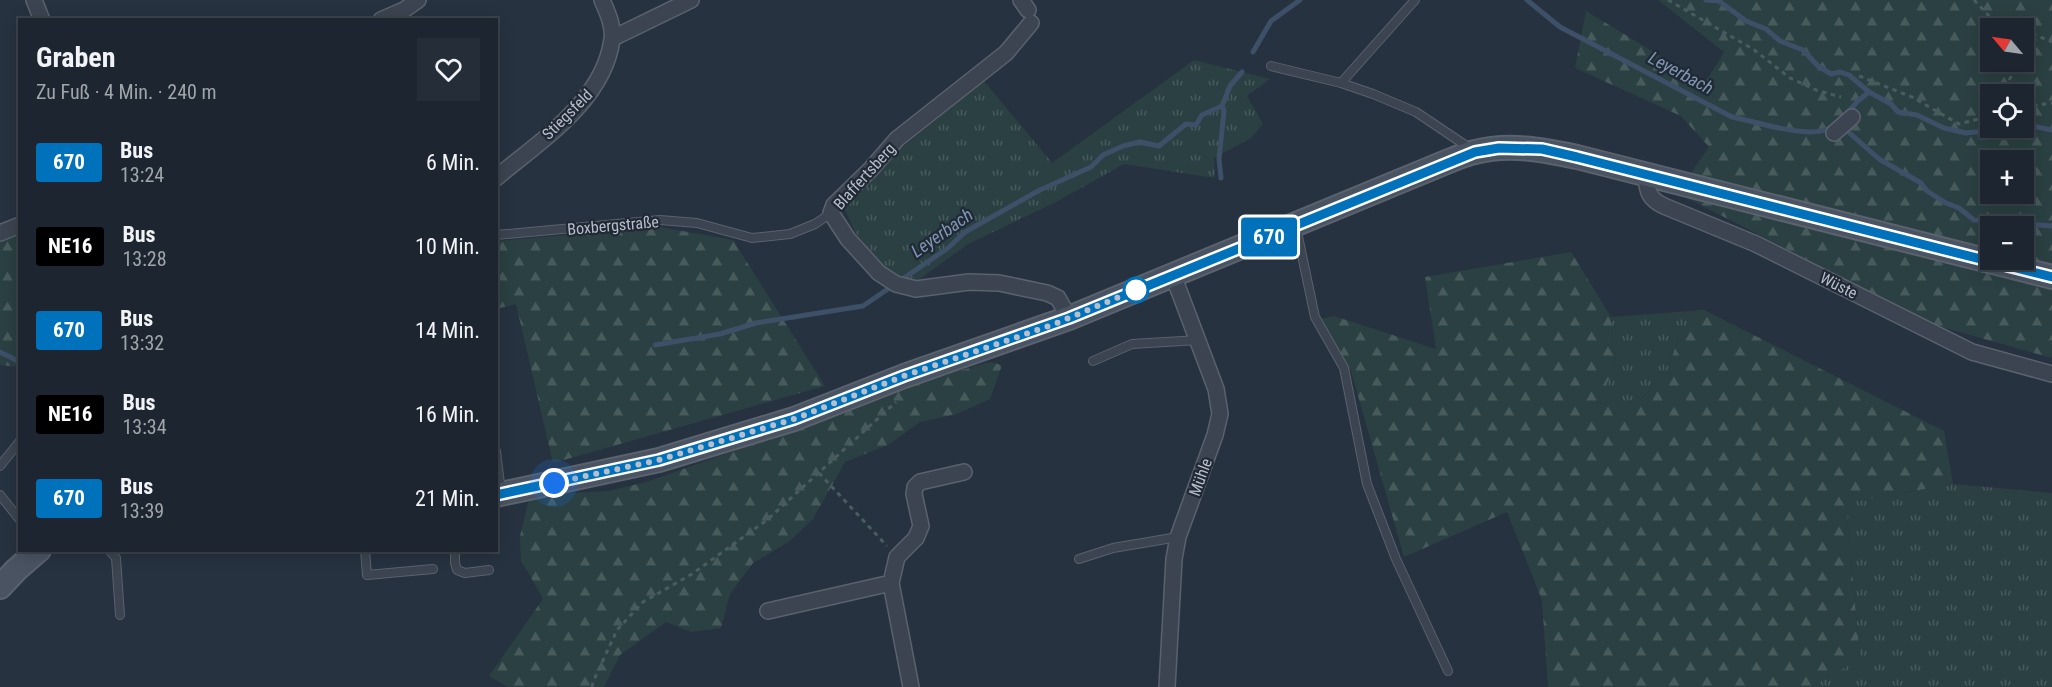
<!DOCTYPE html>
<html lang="de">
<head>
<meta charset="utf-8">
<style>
	:root { --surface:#1d2630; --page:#252e38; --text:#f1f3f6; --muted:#a0a5ab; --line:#3b434c }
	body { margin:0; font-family:"Roboto Condensed",sans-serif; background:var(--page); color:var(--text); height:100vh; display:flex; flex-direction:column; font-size:22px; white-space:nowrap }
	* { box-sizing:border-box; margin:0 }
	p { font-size:20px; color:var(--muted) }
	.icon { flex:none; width:33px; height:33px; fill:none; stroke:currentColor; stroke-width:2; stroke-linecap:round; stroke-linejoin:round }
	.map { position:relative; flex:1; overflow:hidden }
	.side { position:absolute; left:18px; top:18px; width:480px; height:534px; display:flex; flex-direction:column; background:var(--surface); border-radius:0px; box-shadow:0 3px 15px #0003,0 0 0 2px var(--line) }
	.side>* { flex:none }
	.badge { padding:0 12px; border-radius:4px; font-size:21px; line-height:39px }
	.needle { width:39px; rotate:299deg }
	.buttons { position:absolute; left:1980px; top:18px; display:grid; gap:12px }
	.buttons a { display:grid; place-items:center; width:54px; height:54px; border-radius:0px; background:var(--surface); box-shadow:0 3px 15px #0003,0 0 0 2px var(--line); font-size:30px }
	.you { position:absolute; width:30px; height:30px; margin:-15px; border:4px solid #fff; border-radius:50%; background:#1a73e8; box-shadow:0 0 0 9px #1a73e833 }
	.map>.badge { position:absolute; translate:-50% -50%; box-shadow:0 0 0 3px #fff }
	.round { display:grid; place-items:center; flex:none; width:63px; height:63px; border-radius:0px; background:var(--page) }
	.summary { display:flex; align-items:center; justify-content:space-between; height:102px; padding:0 18px }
	h1 { font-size:28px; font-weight:700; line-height:45px }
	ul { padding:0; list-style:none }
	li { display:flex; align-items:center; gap:18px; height:84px; padding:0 18px }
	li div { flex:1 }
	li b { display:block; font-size:22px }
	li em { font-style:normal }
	li .badge { min-width:66px; font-weight:700; text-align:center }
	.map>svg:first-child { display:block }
	.grass { fill:url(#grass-tufts) }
	.forest { fill:url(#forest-firs); fill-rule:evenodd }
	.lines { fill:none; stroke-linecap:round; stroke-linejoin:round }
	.stream { stroke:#3e5068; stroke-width:5 }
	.lane-casing { stroke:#59626d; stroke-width:10 }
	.street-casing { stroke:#59626d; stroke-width:18 }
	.secondary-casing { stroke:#59626d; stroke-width:26 }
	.path { stroke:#495d60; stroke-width:3; stroke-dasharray:4.5 4.5; stroke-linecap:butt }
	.lane { stroke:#3b4450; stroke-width:8 }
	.street { stroke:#3b4450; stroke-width:15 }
	.secondary { stroke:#495362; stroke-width:22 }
	.line-casing { stroke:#fff; stroke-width:14 }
	.line { stroke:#0072bc; stroke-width:9 }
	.walk { stroke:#b8bfca; stroke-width:6; stroke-dasharray:0 10.8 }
	.stop-dot { fill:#fff; stroke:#0072bc; stroke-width:3 }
	.labels { text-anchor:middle; stroke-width:4.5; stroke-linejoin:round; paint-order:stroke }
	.street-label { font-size:16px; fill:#b8bfca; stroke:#202935 }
	.water-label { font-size:18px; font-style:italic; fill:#8196b0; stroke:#202935 }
</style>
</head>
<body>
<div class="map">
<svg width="2052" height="687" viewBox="0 0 2052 687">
	<defs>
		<pattern id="grass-tufts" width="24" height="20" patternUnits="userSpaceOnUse" patternTransform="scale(1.5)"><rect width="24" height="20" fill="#2a4042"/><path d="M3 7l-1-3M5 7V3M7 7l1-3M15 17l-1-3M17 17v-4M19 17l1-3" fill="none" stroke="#475a5c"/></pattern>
		<pattern id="forest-firs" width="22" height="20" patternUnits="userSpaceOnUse" patternTransform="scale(1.5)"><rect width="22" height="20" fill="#2a4042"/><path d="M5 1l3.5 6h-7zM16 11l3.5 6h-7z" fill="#475a5c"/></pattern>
	</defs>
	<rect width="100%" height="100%" fill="#273240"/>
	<path class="grass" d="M 1194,60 L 1270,79 L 1247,96 L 1263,124 L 1251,138 L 1214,158 L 1215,178 L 1124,164 L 1054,203 L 968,244 L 913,284 L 895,277 L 857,235 L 844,208 L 904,146 L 984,81 L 1052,163 Z
		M 1704,310 L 1679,336 L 1666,375 L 1640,400 L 1597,403 L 1616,365 L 1611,317 Z
		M 1953,484 L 2052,493 L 2052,687 L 1811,687 L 1860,658 L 1846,503 Z"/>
	<path class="forest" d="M 1658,0 L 2052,0 L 2052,358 L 1938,326 L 1677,193 L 1709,147 L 1681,116 L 1575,68 L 1586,11 L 1705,83 L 1724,52 ZM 1990,28 L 2024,28 L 2024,62 L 1990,62 ZM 1990,94 L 2024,94 L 2024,128 L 1990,128 ZM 1990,160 L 2024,160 L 2024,194 L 1990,194 ZM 1990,226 L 2024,226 L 2024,260 L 1990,260 Z
		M 660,227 L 733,240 L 825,386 L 553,463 L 516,304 L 497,309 L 497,241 Z
		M 19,232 L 19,367 L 0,365 L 0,240 Z
		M 1571,252 L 1611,317 L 1616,365 L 1597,403 L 1640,400 L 1666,375 L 1679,336 L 1704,310 L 1944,431 L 1953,484 L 1846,503 L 1860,659 L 1811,687 L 1548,687 L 1542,600 L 1507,512 L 1404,557 L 1351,371 L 1321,319 L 1334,316 L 1436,349 L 1425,277 Z
		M 990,362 L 1002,365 L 990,399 L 957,414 L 920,422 L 888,445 L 845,462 L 813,519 L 790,541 L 753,563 L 730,594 L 721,628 L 691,632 L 666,622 L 620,655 L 604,687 L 508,687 L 489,676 L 543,599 L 521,560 L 520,536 L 530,495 L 609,491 L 646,482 L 763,441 L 906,386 Z"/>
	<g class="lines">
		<path class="stream" d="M 1527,0 L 1560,27 L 1732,117 C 1755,121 1814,142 1832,126
			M 1706,0 L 1719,1 L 1746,21 L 1766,29 L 1780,41 L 1803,50 L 1818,66 L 1831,74 L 1840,72 L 1849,75 L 1869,92 L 1891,104 L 1898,112 L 1917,115 L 1944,128 L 1966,133 L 1993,130 L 2022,131 L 2033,126 L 2052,130
			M 1253,52 L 1271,21 L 1300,0
			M 1848,112 L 1858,101 L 1869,92
			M 1845,129 L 1879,159 L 1921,183 L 1927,191 L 1946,203 L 1959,208 L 1974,220 L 2052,226
			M 1221,178 L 1219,159 L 1224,111 L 1222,106
			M 655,345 L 720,334 L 756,323 L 863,306 L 948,248 L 965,232 L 1040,190 L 1091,167 L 1103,155 L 1123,146 L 1140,142 L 1159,146 L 1186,124 L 1196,125 L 1202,115 L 1222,106 L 1230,86 L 1242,72
			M 0,352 L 20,362"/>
		<g class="lane-casing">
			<path id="lane" d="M 1415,0 L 1341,83 L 1373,94 L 1416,112 L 1471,149
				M 1271,66 L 1341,83
				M 1296,227 L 1315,317 L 1344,368 L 1367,484 L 1396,559 L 1448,671
				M 496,235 L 660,220 L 697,223 L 752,238 L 790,234 L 815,224 L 831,213
				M 1093,361 L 1132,344 L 1199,340
				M 496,451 L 501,492
				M 0,466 L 20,441
				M 0,495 L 20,520
				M 109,550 L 116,558 L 120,615
				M 365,550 L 367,575 L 433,569
				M 455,550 L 455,563 L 457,570 L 465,573 L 489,570
				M 1079,559 L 1113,548 L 1178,537"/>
		</g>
		<g class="street-casing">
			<path id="street" d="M 34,0 L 42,20
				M 1021,0 L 1028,10
				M 381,20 L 404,10 L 418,0
				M 1031,23 L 1006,53 L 897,139 L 871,169 L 834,205 L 831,213 L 848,239 L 879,273 L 896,284 L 916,289 L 969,282 L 999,283 L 1047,293 L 1058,298 L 1069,318
				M 613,38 L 691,0
				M 1834,133 L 1852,117
				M 1646,175 C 1647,192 1649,199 1664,206 L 1756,244 L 1972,352 L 2052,374
				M 496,178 C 540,141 604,101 612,39 C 614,26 607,12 602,0
				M 0,233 L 20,225
				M 768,611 L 891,583
				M 911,687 L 891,583 L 897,557 L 916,538 L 921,526 L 914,494 L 915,487 L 920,482 L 964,472
				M 1167,687 L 1174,559 L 1178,537 L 1215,435 L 1220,414 L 1216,389 L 1173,275"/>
		</g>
		<g class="secondary-casing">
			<path id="secondary" d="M 496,495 L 659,460 L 794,419 L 904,376 L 1069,318 L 1444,163 C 1454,159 1465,154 1475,152 C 1509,143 1544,150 1577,157 L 2052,277
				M 0,587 L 16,570 L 39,550"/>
		</g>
		<path class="path" d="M 1668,0 L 1753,49 L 1790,78 L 1816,90 L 1841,97
			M 1974,0 L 1989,16 L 2018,28
			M 2024,30 L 2052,42
			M 2024,58 L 2038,35
			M 1859,76 L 1912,97 L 1959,124 L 1990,116
			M 2009,80 L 2021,62
			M 2024,107 L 2052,103
			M 819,473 L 887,546
			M 592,687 L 593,682 L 617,630 L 643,602 L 692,574 L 767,520 L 896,402"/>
		<use href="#lane" class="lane"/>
		<use href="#street" class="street"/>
		<use href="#secondary" class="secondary"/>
	</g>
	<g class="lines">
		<g class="line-casing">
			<path id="line" d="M 496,495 L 659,460 L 794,419 L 904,376 L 1069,318 L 1475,152 L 1499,148 L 1542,149 L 1577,157 L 2052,277"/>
		</g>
		<use href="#line" class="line"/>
		<path class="walk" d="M 554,483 L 659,460 L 794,419 L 904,376 L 1052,325 L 1141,288 L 1136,290"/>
	</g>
	<circle class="stop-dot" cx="1136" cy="290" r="12"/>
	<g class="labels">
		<g class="street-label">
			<text transform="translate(567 114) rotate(-45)" y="6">Stiegsfeld</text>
			<text transform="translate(864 176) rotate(-48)" y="6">Blaffertsberg</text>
			<text transform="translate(613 225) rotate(-5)" y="6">Boxbergstraße</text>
			<text transform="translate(1839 285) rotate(27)" y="6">Wüste</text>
			<text transform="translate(1200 477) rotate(-70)" y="6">Mühle</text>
		</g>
		<g class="water-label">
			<text transform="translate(1681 73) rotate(28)" y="6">Leyerbach</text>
			<text transform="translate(942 233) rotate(-35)" y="6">Leyerbach</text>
		</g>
	</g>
</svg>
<div class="buttons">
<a><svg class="needle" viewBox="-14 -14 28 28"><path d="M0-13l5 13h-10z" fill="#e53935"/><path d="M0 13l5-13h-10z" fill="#a0a5ab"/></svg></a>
<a><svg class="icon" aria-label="locate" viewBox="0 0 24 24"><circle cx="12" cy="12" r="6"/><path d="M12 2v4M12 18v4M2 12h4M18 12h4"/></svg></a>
<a>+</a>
<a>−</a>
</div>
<div class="you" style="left:554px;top:483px"></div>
<b class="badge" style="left:1269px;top:237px;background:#0072bc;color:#fff">670</b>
<section class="side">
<div class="summary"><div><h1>Graben</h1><p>Zu Fuß · 4 Min. · 240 m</p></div><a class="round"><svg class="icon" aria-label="heart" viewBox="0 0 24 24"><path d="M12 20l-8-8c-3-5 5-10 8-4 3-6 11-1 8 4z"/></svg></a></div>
<ul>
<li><span class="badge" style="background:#0072bc;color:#fff">670</span><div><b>Bus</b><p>13:24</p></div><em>6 Min.</em></li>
<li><span class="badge" style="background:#000;color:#fff">NE16</span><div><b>Bus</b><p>13:28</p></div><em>10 Min.</em></li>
<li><span class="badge" style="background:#0072bc;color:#fff">670</span><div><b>Bus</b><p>13:32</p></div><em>14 Min.</em></li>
<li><span class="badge" style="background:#000;color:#fff">NE16</span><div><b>Bus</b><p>13:34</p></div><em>16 Min.</em></li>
<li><span class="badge" style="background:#0072bc;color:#fff">670</span><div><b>Bus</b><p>13:39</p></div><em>21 Min.</em></li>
</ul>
</section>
</div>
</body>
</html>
